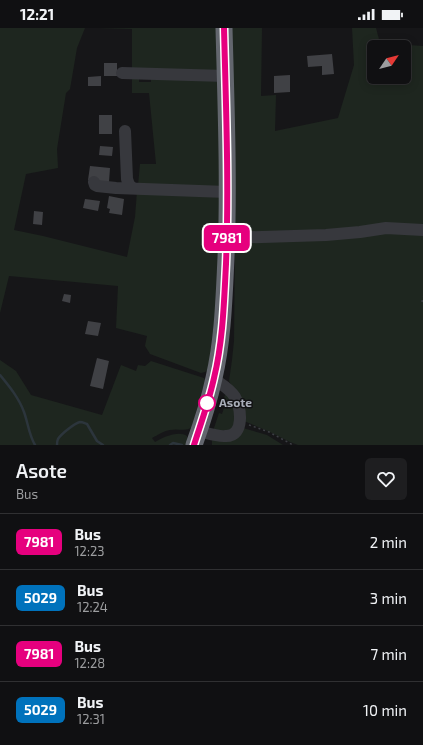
<!DOCTYPE html>
<html lang="en">
<head>
<meta charset="utf-8">
<style>
	:root { --surface:#101012; --page:#1e1e20; --text:#f1f3f6; --muted:#9c9d9f; --line:#303032 }
	body { margin:0; font-family:"Exo 2",sans-serif; background:var(--page); color:var(--text); height:100vh; display:flex; flex-direction:column; font-size:15px; white-space:nowrap }
	* { box-sizing:border-box; margin:0 }
	p { font-size:13px; color:var(--muted) }
	.icon { flex:none; width:22px; height:22px; fill:none; stroke:currentColor; stroke-width:2; stroke-linecap:round; stroke-linejoin:round }
	.map { position:relative; height:417px; overflow:hidden }
	.drawer { display:flex; flex-direction:column; background:var(--surface); flex:1 }
	.drawer>* { flex:none }
	.badge { padding:0 8px; border-radius:6px; font-size:14px; line-height:26px }
	.needle { width:26px; rotate:55deg }
	.buttons { position:absolute; left:367px; top:12px; display:grid; gap:8px }
	.buttons a { display:grid; place-items:center; width:44px; height:44px; border-radius:6px; background:var(--surface); box-shadow:0 2px 10px #0003,0 0 0 1px var(--line); font-size:20px }
	.map>.badge { position:absolute; translate:-50% -50%; box-shadow:0 0 0 2px #fff }
	.round { display:grid; place-items:center; flex:none; width:42px; height:42px; border-radius:6px; background:var(--page) }
	.headline { display:flex; align-items:center; justify-content:space-between; height:68px; padding:0 16px }
	h1 { font-size:19px; font-weight:600; line-height:30px }
	ul { padding:0; list-style:none }
	li { display:flex; align-items:center; gap:12px; height:56px; padding:0 16px; border-top:1px solid var(--line) }
	li div { flex:1 }
	li b { display:block; font-size:15px }
	li em { font-style:normal }
	li .badge { min-width:44px; font-weight:700; text-align:center }
	.status { display:flex; justify-content:space-between; align-items:center; height:28px; padding:0 20px; background:var(--surface); direction:ltr }
	.status svg { height:11px; fill:currentColor }
	.map>svg:first-child { display:block }
	.green { fill:#1e261f; fill-rule:evenodd }
	.lines { fill:none; stroke-linecap:round; stroke-linejoin:round }
	.stream { stroke:#2c353c; stroke-width:2.5 }
	.building { fill:#404145 }
	.path { stroke:#3d3f44; stroke-width:1.5; stroke-dasharray:2 3; stroke-linecap:butt }
	.minor { stroke:#37383d; stroke-width:12 }
	.highway { stroke:#63666e; stroke-width:17 }
	.line-casing { stroke:#fff; stroke-width:9 }
	.line { stroke:#e6007e; stroke-width:6 }
	.stop-dot { fill:#fff; stroke:#e6007e; stroke-width:2 }
	.labels { text-anchor:middle; stroke-width:3; stroke-linejoin:round; paint-order:stroke }
	.stop-label { font-size:12px; font-weight:bold; fill:#a8adb8; stroke:#111113; text-anchor:start }
</style>
</head>
<body>
<div class="status"><b>12:21</b><svg viewBox="0 0 49 12"><path d="M0 12V9h3v3zM5 12V6h3v6zM10 12V3h3v9zM15 12V0h3v12zM26 1h20v11H26zM47 4h2v5h-2z"/></svg></div>
<div class="map">
<svg width="423" height="417" viewBox="0 0 423 417">
	<rect width="100%" height="100%" fill="#161618"/>
	<path class="green" d="M 0,0 L 85,0 L 77,20 L 70,61 L 66,65 L 57,121 L 58,140 L 26,146 L 14,202 L 43,208 L 127,229 L 135,189 L 137,163 L 220,165 L 217,271 L 208,342 L 205,344 L 201,345 L 150,326 L 145,318 L 147,308 L 116,300 L 118,258 L 9,248 L 0,285 Z
		M 97,0 L 218,0 L 219,42 L 132,42 L 132,1 Z
		M 231,0 L 262,0 L 261,68 L 276,67 L 275,103 L 338,90 L 354,37 L 352,0 L 376,0 L 380,15 L 423,18 L 423,201 L 368,200 L 235,205 L 233,201 ZM 374,19 L 404,19 L 404,49 L 374,49 Z
		M 132,48 L 139,48 L 139,54 L 151,54 L 151,49 L 218,52 L 220,159 L 138,158 L 140,136 L 156,136 L 149,65 L 132,65 Z
		M 379,205 L 423,205 L 423,417 L 298,417 L 290,414 L 270,404 L 244,393 L 234,362 L 229,353 L 232,332 L 234,313 L 235,214 Z
		M 0,332 L 16,343 L 31,367 L 102,387 L 121,337 L 136,343 L 138,337 L 145,338 L 151,333 L 204,350 L 205,352 L 192,399 C 186,404 178,400 170,402 C 163,403 158,407 152,410 L 155,414 C 163,409 179,402 187,408 L 188,412 L 186,417 L 0,417 Z
		M 228,366 L 236,387 L 232,403 L 214,402 L 214,400 L 219,385 L 222,386 L 226,374 L 223,373 L 225,367 Z
		M 243,400 L 267,407 L 283,417 L 212,417 L 212,412 Z"/>
	<g class="lines">
		<path class="stream" d="M 0,347 C 9,358 19,370 24,384 C 28,395 29,407 35,417
			M 57,417 C 57,414 57,413 58,411 C 61,406 75,395 80,394 C 83,394 84,395 87,396 L 97,413 L 103,417
			M 170,417 L 173,415 L 182,417"/>
	</g>
	<path class="building" d="M 332,26 L 334,46 L 322,47 L 322,38 L 308,39 L 307,28 Z
		M 104,35 L 117,35 L 117,48 L 104,48 Z
		M 290,47 L 290,64 L 274,65 L 274,48 Z
		M 101,48 L 101,58 L 88,58 L 88,49 Z
		M 99,87 L 112,87 L 112,106 L 99,106 Z
		M 100,118 L 113,119 L 112,128 L 99,127 Z
		M 90,138 L 110,140 L 109,154 L 88,152 Z
		M 109,168 L 124,171 L 122,187 L 109,185 L 110,181 L 107,180 Z
		M 85,171 L 100,173 L 98,183 L 83,180 Z
		M 34,183 L 43,184 L 42,197 L 33,196 Z
		M 64,266 L 71,267 L 70,275 L 62,273 Z
		M 88,293 L 101,295 L 98,308 L 85,306 Z
		M 97,330 L 109,333 L 103,361 L 90,358 Z"/>
	<g class="lines">
		<path class="path" d="M 422,274 L 423,269
			M 249,397 L 269,404 L 293,417"/>
		<path class="minor" d="M 122,45 L 226,48
			M 125,103 L 127,151 L 129,157 L 133,160
			M 94,154 L 95,157 L 97,158 L 116,160 L 227,164
			M 227,210 L 326,207 L 360,204 L 386,200 L 423,202
			M 199,403 C 207,405 218,409 226,408 C 245,408 241,380 235,369 C 230,361 221,356 214,351"/>
		<path class="highway" d="M 194,417 C 202,395 209,373 214,350 C 223,311 224,270 226,230 C 229,153 226,77 224,0"/>
	</g>
	<g class="lines">
		<g class="line-casing">
			<path id="line" d="M 194,417 C 201,395 209,373 214,350 C 223,313 224,274 226,236 C 229,157 226,79 224,0"/>
		</g>
		<use href="#line" class="line"/>
	</g>
	<circle class="stop-dot" cx="207" cy="375" r="8"/>
	<g class="labels">
		<g class="stop-label">
			<text x="219" y="379">Asote</text>
		</g>
	</g>
</svg>
<div class="buttons">
<a><svg class="needle" viewBox="-14 -14 28 28"><path d="M0-13l5 13h-10z" fill="#e53935"/><path d="M0 13l5-13h-10z" fill="#9c9d9f"/></svg></a>
</div>
<b class="badge" style="left:227px;top:210px;background:#e6007e;color:#fff">7981</b>
</div>
<section class="drawer">
<div class="headline"><div><h1>Asote</h1><p>Bus</p></div><a class="round"><svg class="icon" aria-label="heart" viewBox="0 0 24 24"><path d="M12 20l-8-8c-3-5 5-10 8-4 3-6 11-1 8 4z"/></svg></a></div>
<ul>
<li><span class="badge" style="background:#e6007e;color:#fff">7981</span><div><b>Bus</b><p>12:23</p></div><em>2 min</em></li>
<li><span class="badge" style="background:#0072bc;color:#fff">5029</span><div><b>Bus</b><p>12:24</p></div><em>3 min</em></li>
<li><span class="badge" style="background:#e6007e;color:#fff">7981</span><div><b>Bus</b><p>12:28</p></div><em>7 min</em></li>
<li><span class="badge" style="background:#0072bc;color:#fff">5029</span><div><b>Bus</b><p>12:31</p></div><em>10 min</em></li>
</ul>
</section>
</body>
</html>
